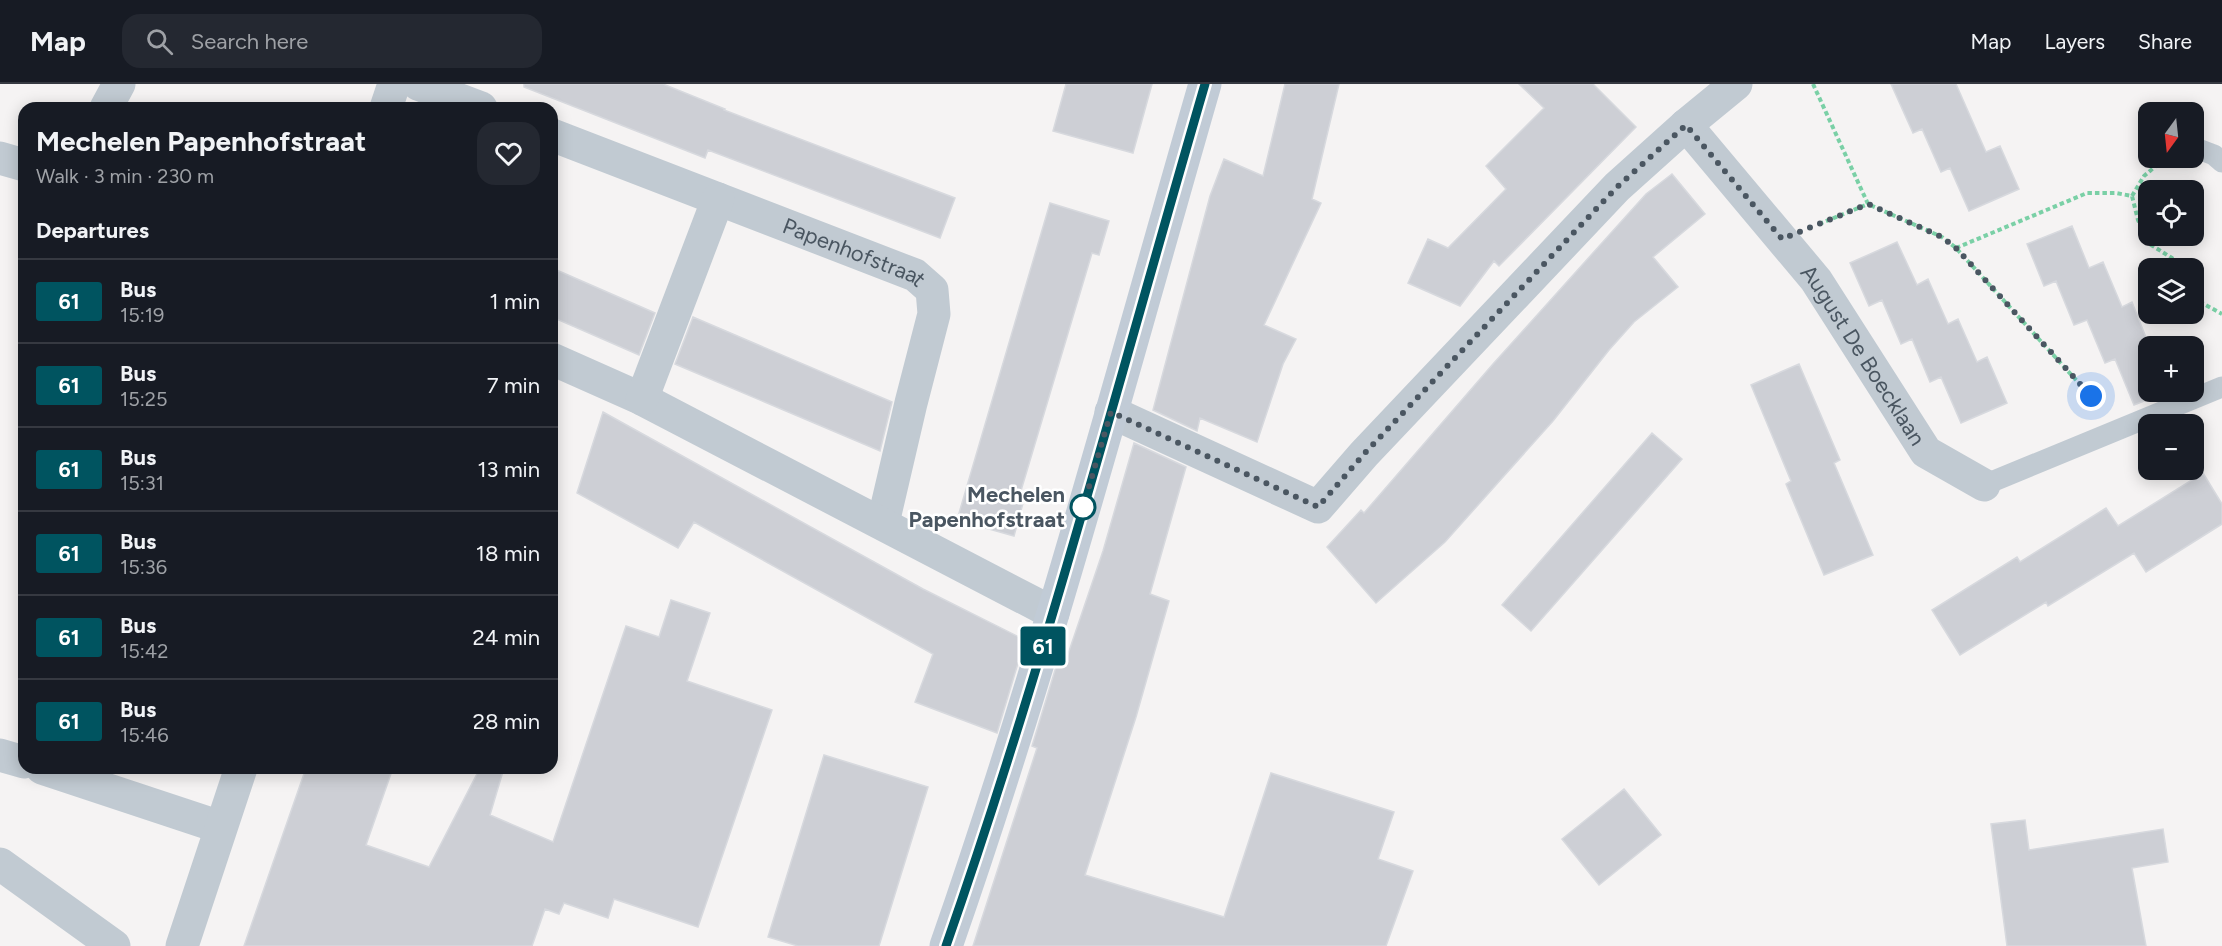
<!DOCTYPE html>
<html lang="en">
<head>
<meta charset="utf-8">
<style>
	:root { --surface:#171b24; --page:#242831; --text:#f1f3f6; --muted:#9ea1a6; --line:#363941 }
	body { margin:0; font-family:Figtree,sans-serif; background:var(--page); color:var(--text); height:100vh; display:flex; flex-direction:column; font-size:22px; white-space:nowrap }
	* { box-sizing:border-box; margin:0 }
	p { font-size:20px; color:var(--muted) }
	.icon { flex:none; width:33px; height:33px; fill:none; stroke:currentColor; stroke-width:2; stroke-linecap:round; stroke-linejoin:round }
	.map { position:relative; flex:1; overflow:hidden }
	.details { position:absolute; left:18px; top:18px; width:540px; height:672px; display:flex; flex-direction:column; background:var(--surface); border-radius:18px; box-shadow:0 3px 15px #0003 }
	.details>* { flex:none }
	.badge { padding:0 12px; border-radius:4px; font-size:21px; line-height:39px }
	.needle { width:39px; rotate:195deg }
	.fabs { position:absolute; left:2138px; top:18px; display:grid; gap:12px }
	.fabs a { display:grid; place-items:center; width:66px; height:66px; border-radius:12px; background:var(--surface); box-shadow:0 3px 15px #0003; font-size:30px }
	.you { position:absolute; width:30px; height:30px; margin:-15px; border:4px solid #fff; border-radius:50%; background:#1a73e8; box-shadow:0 0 0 9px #1a73e833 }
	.map>.badge { position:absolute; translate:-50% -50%; box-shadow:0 0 0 3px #fff }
	h2 { padding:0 18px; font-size:22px; line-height:54px }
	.round { display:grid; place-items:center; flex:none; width:63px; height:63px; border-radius:18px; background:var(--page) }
	.head { display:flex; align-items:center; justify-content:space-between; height:102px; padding:0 18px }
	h1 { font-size:28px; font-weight:700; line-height:45px }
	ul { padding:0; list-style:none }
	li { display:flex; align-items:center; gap:18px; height:84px; padding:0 18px; border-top:2px solid var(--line) }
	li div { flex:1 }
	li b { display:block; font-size:22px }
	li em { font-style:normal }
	li .badge { min-width:66px; font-weight:700; text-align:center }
	header { display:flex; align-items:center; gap:36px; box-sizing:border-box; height:84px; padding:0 30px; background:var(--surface); border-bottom:2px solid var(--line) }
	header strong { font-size:28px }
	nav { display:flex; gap:33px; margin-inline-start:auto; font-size:21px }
	.search { width:420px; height:54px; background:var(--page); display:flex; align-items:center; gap:15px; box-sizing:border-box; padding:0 21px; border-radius:18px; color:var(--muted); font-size:22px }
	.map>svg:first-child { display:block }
	.building { fill:#cdcfd5; stroke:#d7d9de; stroke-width:1.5 }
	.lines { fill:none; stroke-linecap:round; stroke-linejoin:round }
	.path { stroke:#7ad0a6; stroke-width:4; stroke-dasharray:4.5 3; stroke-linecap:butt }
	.service { stroke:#c1cad2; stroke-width:21 }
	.minor { stroke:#c1cad2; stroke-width:33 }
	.secondary { stroke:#c1cbd6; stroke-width:33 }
	.line-casing { stroke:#fff; stroke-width:14 }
	.line { stroke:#005460; stroke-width:9 }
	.walk { stroke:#4a5661; stroke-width:6; stroke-dasharray:0 10.8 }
	.stop-dot { fill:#fff; stroke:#005460; stroke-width:3 }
	.labels { text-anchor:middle; stroke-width:5; stroke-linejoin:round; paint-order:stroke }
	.street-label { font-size:22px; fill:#4a5661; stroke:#fff }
	.stop-label { font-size:22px; font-weight:bold; fill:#4a5661; stroke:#fff; text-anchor:end }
</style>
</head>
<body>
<header>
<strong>Map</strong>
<div class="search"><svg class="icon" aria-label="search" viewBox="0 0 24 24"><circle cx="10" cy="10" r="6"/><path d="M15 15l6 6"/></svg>Search here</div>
<nav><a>Map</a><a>Layers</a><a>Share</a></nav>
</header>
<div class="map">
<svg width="2222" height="862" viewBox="0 0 2222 862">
	<rect width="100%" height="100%" fill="#f5f3f3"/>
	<path class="building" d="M 524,0 L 663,0 L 725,25 L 724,26 L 955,114 L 940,154 L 708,66 L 705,74 L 524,3 Z
		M 1066,0 L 1152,0 L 1133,69 L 1053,47 Z
		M 1285,0 L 1339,0 L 1312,115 L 1321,119 L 1264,241 L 1296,255 L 1283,280 L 1257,358 L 1200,334 L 1197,347 L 1153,326 L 1210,112 L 1224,75 L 1263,92 Z
		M 1519,0 L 1593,0 L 1636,43 L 1499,182 L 1494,177 L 1460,222 L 1408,199 L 1428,155 L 1448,164 L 1506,105 L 1486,82 L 1544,24 Z
		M 1891,0 L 1956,0 L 1986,68 L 2000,62 L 2019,105 L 1969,127 L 1950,84 L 1941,88 L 1922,45 L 1913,49 Z
		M 1672,90 L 1705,130 L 1653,173 L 1678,203 L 1634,238 L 1609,266 L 1553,337 L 1445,458 L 1376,519 L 1327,463 L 1361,426 L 1364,429 L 1493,280 L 1646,110 Z
		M 1050,119 L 1109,137 L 1099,171 L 1092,169 L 1020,410 L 1025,412 L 1014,452 L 957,436 Z
		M 2072,142 L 2089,184 L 2103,178 L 2122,223 L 2132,218 L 2149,261 L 2163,255 L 2166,262 L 2148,262 L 2148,308 L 2167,308 L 2134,321 L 2115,275 L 2105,279 L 2087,236 L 2074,241 L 2056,197 L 2044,202 L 2027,160 Z
		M 1897,158 L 1917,201 L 1928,195 L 1948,240 L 1958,235 L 1977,278 L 1987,273 L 2007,319 L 1961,339 L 1941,293 L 1930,298 L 1912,255 L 1901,260 L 1882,216 L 1869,222 L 1850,179 Z
		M 552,184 L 655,229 L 639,271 L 552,233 Z
		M 693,233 L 892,318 L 880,367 L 675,280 Z
		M 1799,280 L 1840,376 L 1834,379 L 1873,471 L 1824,491 L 1786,400 L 1791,397 L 1751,301 Z
		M 603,328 L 923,505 L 1025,556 L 997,649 L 915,618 L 933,570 L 694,438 L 678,464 L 577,409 Z
		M 1652,349 L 1682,375 L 1531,547 L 1502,521 Z
		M 1134,359 L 1186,383 L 1150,510 L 1169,517 L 1136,633 L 1085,791 L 1224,833 L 1271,689 L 1394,728 L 1378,775 L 1413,787 L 1386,862 L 973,862 L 1037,664 L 1032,662 L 1059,573 L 1066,576 L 1103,467 Z
		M 2203,389 L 2222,420 L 2222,440 L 2146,488 L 2134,469 L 2048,522 L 2046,518 L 1960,571 L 1932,526 L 2017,473 L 2020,478 L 2106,424 L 2118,442 Z
		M 671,516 L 710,529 L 687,597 L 772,626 L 698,843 L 614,815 L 608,834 L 564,819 L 559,830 L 545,825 L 532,862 L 244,862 L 306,684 L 393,684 L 366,761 L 429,783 L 480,684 L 504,684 L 490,731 L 553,758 L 626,542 L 659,553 Z
		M 824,671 L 928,703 L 879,862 L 798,862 L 768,853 Z
		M 1624,705 L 1661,751 L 1599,801 L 1562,755 Z
		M 2025,736 L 2029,766 L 2163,745 L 2168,778 L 2132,784 L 2146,862 L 2007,862 L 1991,740 Z"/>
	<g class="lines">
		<path class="path" d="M 1813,0 L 1868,120 L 1942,153 L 1956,164 L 2097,319
			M 2132,112 L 2144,92 L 2165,74
			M 1819,140 L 1868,120
			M 1956,164 L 2087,109 L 2116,109 L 2132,112 L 2138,136 L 2148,159 L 2172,174 L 2175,184
			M 2193,214 L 2222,230"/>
		<path class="service" d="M 2193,63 L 2214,71 L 2222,78
			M 1984,401 L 2222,303"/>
		<g class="minor">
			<path d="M 418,0 L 481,24"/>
			<path d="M 106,24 L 119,0"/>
			<path d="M 386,24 L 394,0"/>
			<path id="s1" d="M 1686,41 L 1816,196 L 1926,368 L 1984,401"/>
			<path id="s2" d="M 552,51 L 915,191 L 932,206 L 934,230 L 911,319 L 883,439"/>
			<path d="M 0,74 L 24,81"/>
			<path d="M 552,275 L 642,315 L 1053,529"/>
			<path d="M 642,315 L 718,115"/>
			<path d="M 1111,328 L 1318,423 L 1364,370 L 1617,103 L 1686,41 L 1736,0"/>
			<path d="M 0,671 L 24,678"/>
			<path d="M 42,684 L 220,743"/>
			<path d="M 0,780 L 114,862"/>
			<path d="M 182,862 L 241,684"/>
		</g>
		<path class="secondary" d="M 946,862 C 1045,579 1122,288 1205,0"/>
	</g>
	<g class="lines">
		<g class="line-casing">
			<path id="line" d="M 946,862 C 1045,579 1121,288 1205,0"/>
		</g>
		<use href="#line" class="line"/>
		<path class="walk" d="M 1083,423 L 1111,328 L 1318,423 L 1364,370 L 1617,103 L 1686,41 L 1782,155 L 1868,120 L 1942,153 L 1956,164 L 2091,312"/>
	</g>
	<circle class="stop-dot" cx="1083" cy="423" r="12"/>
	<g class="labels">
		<g class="street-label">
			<text dy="8" stroke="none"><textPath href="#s2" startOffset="324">Papenhofstraat</textPath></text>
			<text dy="8" stroke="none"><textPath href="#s1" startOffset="291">August De Boecklaan</textPath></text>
		</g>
		<g class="stop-label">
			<text x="1065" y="418">Mechelen<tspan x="1065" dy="25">Papenhofstraat</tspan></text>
		</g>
	</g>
</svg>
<div class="fabs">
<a><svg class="needle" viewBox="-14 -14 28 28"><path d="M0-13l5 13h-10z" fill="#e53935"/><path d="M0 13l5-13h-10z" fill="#9ea1a6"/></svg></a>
<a><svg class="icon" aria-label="locate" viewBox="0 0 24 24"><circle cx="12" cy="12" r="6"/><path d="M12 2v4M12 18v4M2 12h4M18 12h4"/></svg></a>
<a><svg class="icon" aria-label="layers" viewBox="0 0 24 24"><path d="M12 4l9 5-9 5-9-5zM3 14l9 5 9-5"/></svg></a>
<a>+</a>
<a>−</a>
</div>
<div class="you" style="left:2091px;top:312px"></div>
<b class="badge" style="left:1043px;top:562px;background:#005460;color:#fff">61</b>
<section class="details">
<div class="head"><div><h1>Mechelen Papenhofstraat</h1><p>Walk · 3 min · 230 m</p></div><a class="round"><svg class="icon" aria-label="heart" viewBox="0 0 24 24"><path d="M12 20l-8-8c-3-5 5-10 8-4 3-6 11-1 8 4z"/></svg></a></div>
<h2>Departures</h2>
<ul>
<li><span class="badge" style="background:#005460;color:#fff">61</span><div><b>Bus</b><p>15:19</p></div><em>1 min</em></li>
<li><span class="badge" style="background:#005460;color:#fff">61</span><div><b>Bus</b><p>15:25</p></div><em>7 min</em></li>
<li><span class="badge" style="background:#005460;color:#fff">61</span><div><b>Bus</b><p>15:31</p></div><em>13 min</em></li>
<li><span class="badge" style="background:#005460;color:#fff">61</span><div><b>Bus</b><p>15:36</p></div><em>18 min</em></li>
<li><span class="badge" style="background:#005460;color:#fff">61</span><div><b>Bus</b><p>15:42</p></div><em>24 min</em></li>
<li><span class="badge" style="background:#005460;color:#fff">61</span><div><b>Bus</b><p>15:46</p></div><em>28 min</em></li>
</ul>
</section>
</div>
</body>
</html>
